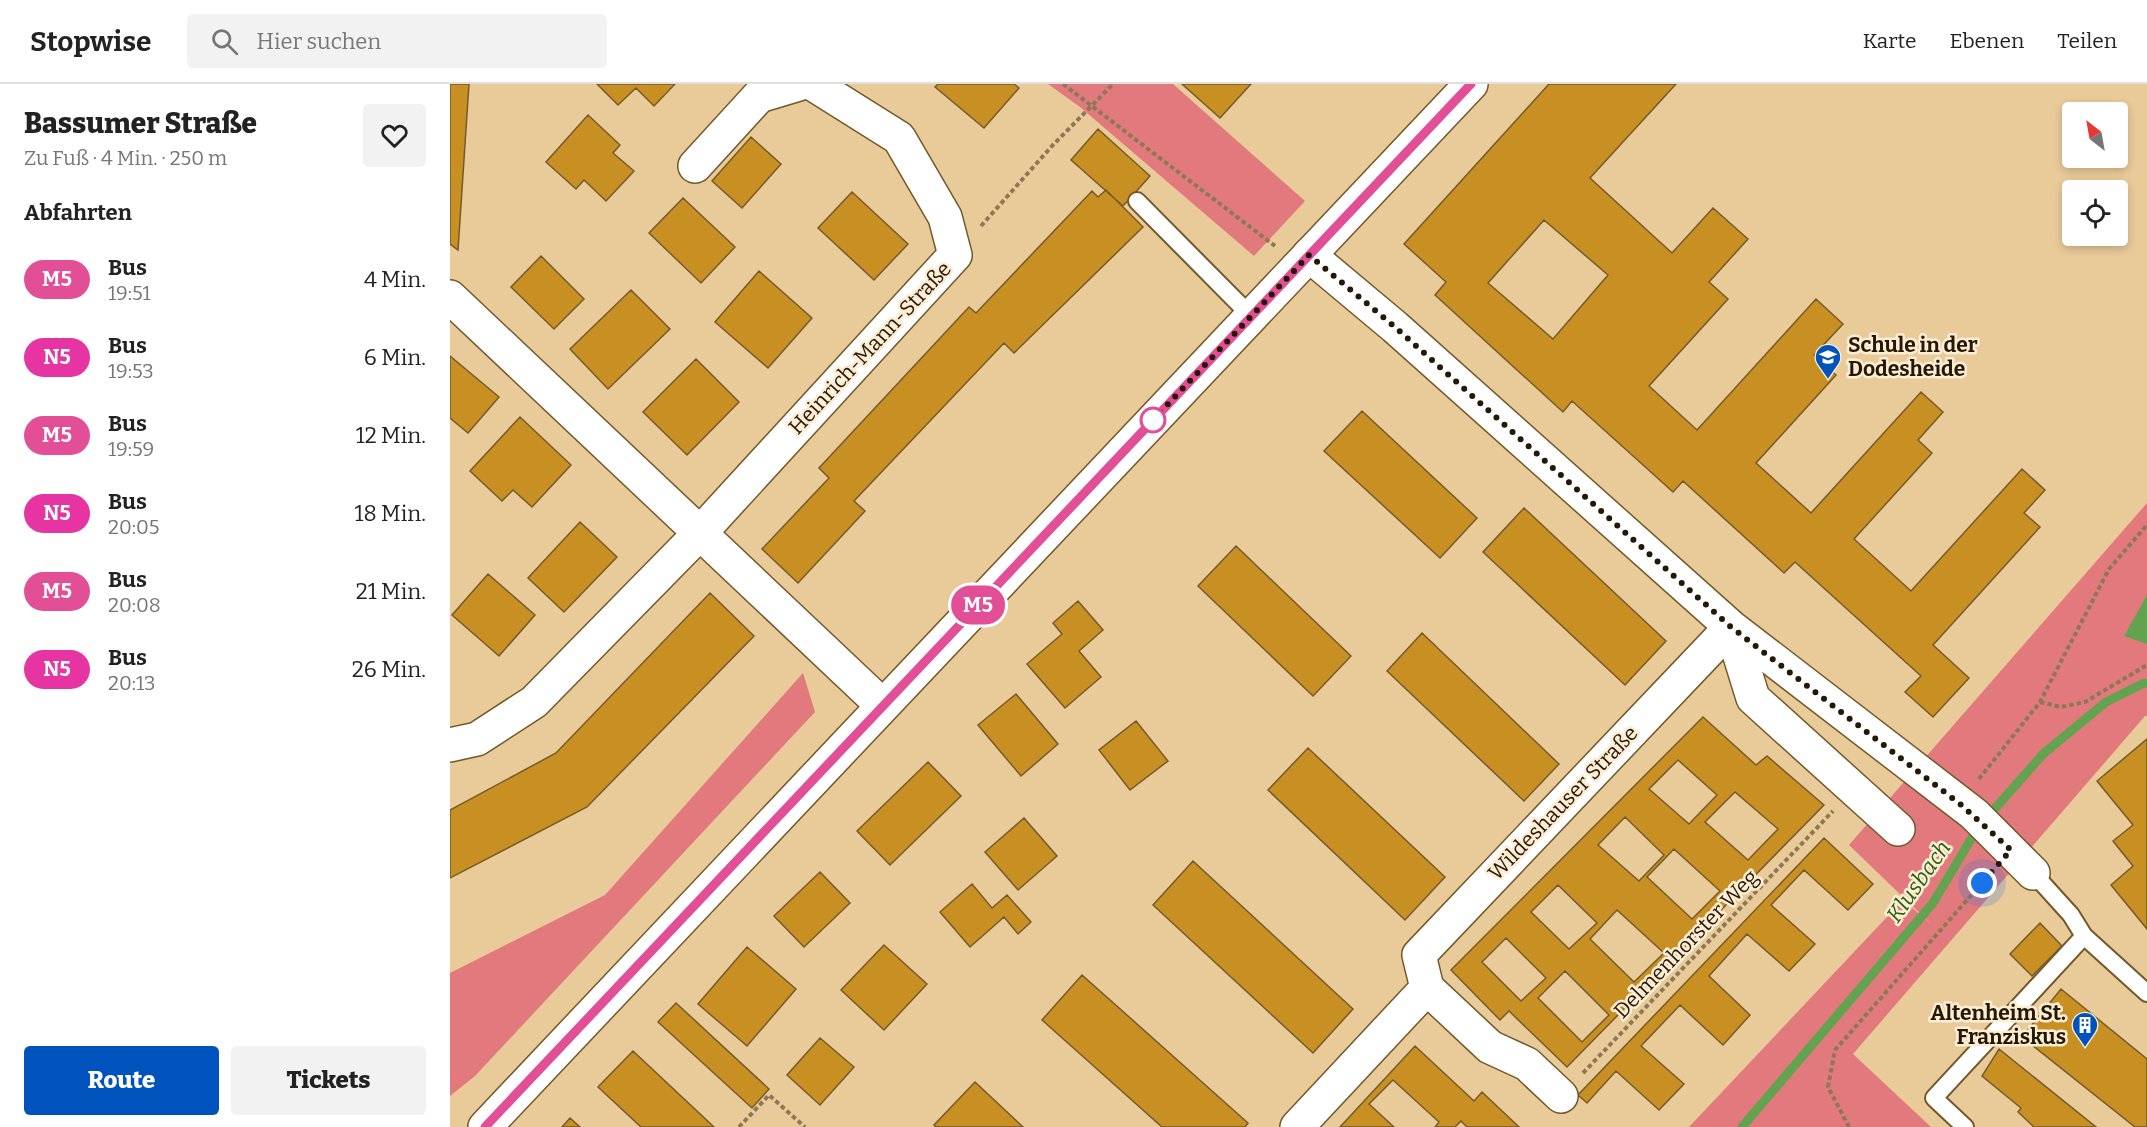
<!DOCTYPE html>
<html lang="de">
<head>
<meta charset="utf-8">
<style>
	:root { --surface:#fff; --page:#f2f2f2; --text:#222; --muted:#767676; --line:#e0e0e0; --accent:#0053bc }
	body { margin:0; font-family:Bitter,serif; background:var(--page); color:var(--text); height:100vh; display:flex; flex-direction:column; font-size:22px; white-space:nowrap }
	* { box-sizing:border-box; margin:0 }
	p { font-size:20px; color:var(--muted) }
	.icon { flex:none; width:33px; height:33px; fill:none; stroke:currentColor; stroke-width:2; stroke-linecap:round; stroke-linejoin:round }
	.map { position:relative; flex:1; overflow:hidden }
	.sheet { display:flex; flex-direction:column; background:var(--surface); width:450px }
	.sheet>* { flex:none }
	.badge { padding:0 12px; border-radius:20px; font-size:21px; line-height:39px }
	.needle { width:39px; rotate:329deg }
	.controls { position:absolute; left:1612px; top:18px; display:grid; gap:12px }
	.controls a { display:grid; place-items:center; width:66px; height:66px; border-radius:6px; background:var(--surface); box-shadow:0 3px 9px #0003; font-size:30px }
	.you { position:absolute; width:30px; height:30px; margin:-15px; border:4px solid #fff; border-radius:50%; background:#1a73e8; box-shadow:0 0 0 9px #1a73e833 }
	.map>.badge { position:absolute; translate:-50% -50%; box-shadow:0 0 0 3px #fff }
	h2 { padding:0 24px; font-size:22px; line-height:54px }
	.round { display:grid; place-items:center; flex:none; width:63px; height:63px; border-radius:6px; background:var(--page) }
	.overview { display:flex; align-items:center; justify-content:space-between; height:102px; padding:0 24px }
	h1 { font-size:28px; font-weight:800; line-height:45px }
	.button { display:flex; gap:12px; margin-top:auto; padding:12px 24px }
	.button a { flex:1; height:69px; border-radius:6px; background:var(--accent); color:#fff; font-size:24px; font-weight:800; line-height:69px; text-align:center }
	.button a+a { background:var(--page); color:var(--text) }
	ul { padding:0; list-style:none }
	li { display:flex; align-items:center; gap:18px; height:78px; padding:0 24px }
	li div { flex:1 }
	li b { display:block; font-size:22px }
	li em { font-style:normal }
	li .badge { min-width:66px; font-weight:700; text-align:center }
	header { display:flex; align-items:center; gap:36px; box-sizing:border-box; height:84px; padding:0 30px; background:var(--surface); border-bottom:2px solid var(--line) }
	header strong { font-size:28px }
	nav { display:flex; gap:33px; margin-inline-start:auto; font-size:21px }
	.search { width:420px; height:54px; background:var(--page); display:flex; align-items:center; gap:15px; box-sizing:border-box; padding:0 21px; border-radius:6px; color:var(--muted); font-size:22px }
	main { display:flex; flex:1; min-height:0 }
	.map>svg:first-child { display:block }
	.green { fill:#e27a7d }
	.water { fill:#63a34f }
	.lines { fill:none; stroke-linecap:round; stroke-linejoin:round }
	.stream { stroke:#63a34f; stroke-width:9 }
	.building { fill:#c89022; stroke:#765a2c; stroke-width:1.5; fill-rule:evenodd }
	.lane-casing { stroke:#74582a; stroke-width:20 }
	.street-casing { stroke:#74582a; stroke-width:36 }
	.secondary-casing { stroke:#74582a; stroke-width:36 }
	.path { stroke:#8d7754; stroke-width:4; stroke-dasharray:4.5 3; stroke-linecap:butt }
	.lane { stroke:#fff; stroke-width:16 }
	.street { stroke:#fff; stroke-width:33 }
	.secondary { stroke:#fff; stroke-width:33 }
	.line-casing { stroke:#fff; stroke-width:14 }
	.line { stroke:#e24f97; stroke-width:9 }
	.walk { stroke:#251906; stroke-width:6; stroke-dasharray:0 10.8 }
	.stop-dot { fill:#fff; stroke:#e24f97; stroke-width:3 }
	.labels { text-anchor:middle; stroke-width:5; stroke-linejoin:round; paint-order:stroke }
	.poi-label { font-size:21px; font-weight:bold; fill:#251906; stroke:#fdedd5; text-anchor:start }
	.street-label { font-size:21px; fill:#251906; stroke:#fdedd5 }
	.water-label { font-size:22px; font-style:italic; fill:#26630c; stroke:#fdedd5 }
</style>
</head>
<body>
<header>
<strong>Stopwise</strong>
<div class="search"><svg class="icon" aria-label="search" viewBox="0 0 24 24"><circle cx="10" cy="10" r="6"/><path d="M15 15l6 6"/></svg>Hier suchen</div>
<nav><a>Karte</a><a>Ebenen</a><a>Teilen</a></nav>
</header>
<main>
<section class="sheet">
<div class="overview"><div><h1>Bassumer Straße</h1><p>Zu Fuß · 4 Min. · 250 m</p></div><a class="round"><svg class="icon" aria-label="heart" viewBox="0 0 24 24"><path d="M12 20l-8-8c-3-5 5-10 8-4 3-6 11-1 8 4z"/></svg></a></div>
<h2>Abfahrten</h2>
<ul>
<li><span class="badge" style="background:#e24f97;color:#fff">M5</span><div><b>Bus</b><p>19:51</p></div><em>4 Min.</em></li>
<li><span class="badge" style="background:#e634a3;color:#fff">N5</span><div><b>Bus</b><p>19:53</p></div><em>6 Min.</em></li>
<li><span class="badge" style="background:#e24f97;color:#fff">M5</span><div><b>Bus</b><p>19:59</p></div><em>12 Min.</em></li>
<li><span class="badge" style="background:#e634a3;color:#fff">N5</span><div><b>Bus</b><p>20:05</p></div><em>18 Min.</em></li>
<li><span class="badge" style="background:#e24f97;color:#fff">M5</span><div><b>Bus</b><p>20:08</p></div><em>21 Min.</em></li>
<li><span class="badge" style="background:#e634a3;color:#fff">N5</span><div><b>Bus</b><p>20:13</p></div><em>26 Min.</em></li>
</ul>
<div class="button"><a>Route</a><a>Tickets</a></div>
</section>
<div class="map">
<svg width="1697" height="1043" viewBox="0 0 1697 1043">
	<rect width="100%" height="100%" fill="#e9ca99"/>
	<path class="green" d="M 598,0 L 723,0 L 855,117 L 804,172 L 630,23 Z
		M 1697,419 L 1697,632 L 1695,632 L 1403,970 L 1481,1043 L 1239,1043 L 1453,816 L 1481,840 L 1399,761 Z
		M 353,589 L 365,628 L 25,992 L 0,1012 L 0,889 L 155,811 Z"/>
	<path class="water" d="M 1697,511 L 1697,560 L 1674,552 Z"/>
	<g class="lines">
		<path class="stream" d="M 1292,1043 L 1483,819 L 1527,745 L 1593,670 L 1656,618 L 1692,600 L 1697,599"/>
	</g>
	<path class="building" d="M 0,0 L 19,0 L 8,166 L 0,160 Z
		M 147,0 L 225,0 L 204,22 L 186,4 L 168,21 Z
		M 488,0 L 564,0 L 569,4 L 534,44 L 485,3 Z
		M 732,0 L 801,0 L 770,34 Z
		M 1099,0 L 1226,0 L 1140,94 L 1222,169 L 1263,124 L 1298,155 L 1259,198 L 1278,215 L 1199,302 L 1247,346 L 1366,215 L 1393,240 L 1364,271 L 1386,291 L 1306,379 L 1361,429 L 1471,308 L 1493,328 L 1468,356 L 1482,369 L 1404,455 L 1461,507 L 1572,385 L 1595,406 L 1574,429 L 1590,443 L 1483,561 L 1519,594 L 1483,633 L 1455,608 L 1471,592 L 1345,478 L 1334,489 L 1233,397 L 1223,408 L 1122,317 L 1113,328 L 985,211 L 996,198 L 954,160 ZM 1094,136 L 1158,191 L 1103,255 L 1038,199 Z
		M 138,31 L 170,61 L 163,69 L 184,87 L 156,117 L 134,96 L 126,105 L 96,78 Z
		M 648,45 L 700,92 L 673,122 L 621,76 Z
		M 301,53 L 331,80 L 292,124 L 262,97 Z
		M 656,106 L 693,143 L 564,269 L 554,259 L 404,417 L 415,427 L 348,499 L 312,465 L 379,394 L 369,384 L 519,223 L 526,229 L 642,107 L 648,113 Z
		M 402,108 L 458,160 L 424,196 L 368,144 Z
		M 233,114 L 285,163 L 251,199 L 199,149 Z
		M 91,172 L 134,215 L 104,245 L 61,203 Z
		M 309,187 L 362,234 L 318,284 L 265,238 Z
		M 181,206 L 220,245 L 158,305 L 120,265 Z
		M 0,272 L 49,313 L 18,349 L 0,334 Z
		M 246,275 L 289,318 L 237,371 L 193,328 Z
		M 912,327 L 1027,434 L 990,474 L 874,367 Z
		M 70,333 L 121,381 L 82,423 L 63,406 L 52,417 L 20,387 Z
		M 1074,424 L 1216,557 L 1175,601 L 1033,468 Z
		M 130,438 L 167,473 L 114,528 L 78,494 Z
		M 786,462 L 901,572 L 863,612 L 748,502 Z
		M 38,490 L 85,531 L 49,572 L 2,531 Z
		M 260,509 L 304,552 L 137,723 L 0,794 L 0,726 L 106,669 Z
		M 628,517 L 653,546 L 629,567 L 651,593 L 615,624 L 577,580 L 612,550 L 603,539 Z
		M 972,549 L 1109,680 L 1074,717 L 937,587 Z
		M 566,610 L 608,660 L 571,692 L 528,641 Z
		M 1253,633 L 1306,681 L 1317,672 L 1374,721 L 1117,983 L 1059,927 L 1050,936 L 1001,886 ZM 1228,676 L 1267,711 L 1239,740 L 1199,705 ZM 1285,708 L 1328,745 L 1298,776 L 1255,738 ZM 1175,733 L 1214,771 L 1189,797 L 1148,761 ZM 1224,765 L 1270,807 L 1242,835 L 1197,793 ZM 1108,801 L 1147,839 L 1119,865 L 1081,828 ZM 1167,826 L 1214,869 L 1184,898 L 1140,855 ZM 1056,854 L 1096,894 L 1071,917 L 1032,878 ZM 1115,887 L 1159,931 L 1132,958 L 1088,914 Z
		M 686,637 L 718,677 L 680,706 L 649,666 Z
		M 1697,655 L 1697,845 L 1661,801 L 1683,782 L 1663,757 L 1683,741 L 1647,697 Z
		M 858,664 L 995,793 L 955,836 L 818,706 Z
		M 478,678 L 511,712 L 440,781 L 407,747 Z
		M 574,734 L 607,772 L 568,806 L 535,768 Z
		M 1374,754 L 1423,800 L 1398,826 L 1354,786 L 1321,821 L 1365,860 L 1339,887 L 1297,850 L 1259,892 L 1300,931 L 1273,961 L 1230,921 L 1191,962 L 1234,1000 L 1209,1026 L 1166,987 L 1137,1019 L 1128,1011 Z
		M 743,777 L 903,925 L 863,969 L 703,821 Z
		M 370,788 L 400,819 L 354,863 L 324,832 Z
		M 522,800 L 542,824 L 557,811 L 581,838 L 568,850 L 554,833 L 520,863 L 490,828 Z
		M 1590,839 L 1612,862 L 1582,892 L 1560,870 Z
		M 434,861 L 477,900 L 434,946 L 391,906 Z
		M 297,863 L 346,905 L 297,962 L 248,920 Z
		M 632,891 L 798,1039 L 795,1043 L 712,1043 L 592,936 Z
		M 1611,905 L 1697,975 L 1697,1043 L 1685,1043 L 1572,953 Z
		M 226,919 L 319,1005 L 302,1024 L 208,938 Z
		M 370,954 L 404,983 L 370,1021 L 337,991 Z
		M 965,962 L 1024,1017 L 1032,1008 L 1069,1043 L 1017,1043 L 1011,1037 L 1005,1043 L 985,1043 L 989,1038 L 943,996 L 919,1020 L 944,1043 L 890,1043 Z
		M 1549,965 L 1646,1043 L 1584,1043 L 1568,1028 L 1571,1024 L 1532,992 Z
		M 183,967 L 264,1043 L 191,1043 L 148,1003 Z
		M 525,998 L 573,1043 L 486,1043 L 484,1041 Z
		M 120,1034 L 130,1043 L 112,1043 Z"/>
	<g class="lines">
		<g class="lane-casing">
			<path id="lane" d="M 687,117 L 801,232
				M 1583,789 L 1621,831 L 1634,852 L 1697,909
				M 1515,1043 L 1484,1014 L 1634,852"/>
		</g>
		<g class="street-casing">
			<path id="street" d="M 245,82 L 309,12 L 349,0
				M 859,171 L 945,243 L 1281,543 L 1524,730 L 1583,789
				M 0,213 L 432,621
				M 0,661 L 27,655 L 84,618 L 250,449 L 505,171 L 495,133 L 449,54 L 363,0
				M 977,904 L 1040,963 L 1077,980 L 1111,1012
				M 847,1043 L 977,904 L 969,871 L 1281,543 L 1303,614 L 1448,745"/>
		</g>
		<g class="secondary-casing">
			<path id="secondary" d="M 35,1043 L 1021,0"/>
		</g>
		<path class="path" d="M 613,0 L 825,162
			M 531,142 L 602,62 L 663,0
			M 1590,618 L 1611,623 L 1635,618 L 1697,581
			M 1529,695 L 1590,618 L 1659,485 L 1697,441
			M 1133,989 L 1383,727
			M 289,1043 L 319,1011 L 355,1043
			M 1399,1043 L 1378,1003 L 1385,966 L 1539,791"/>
		<use href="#lane" class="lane"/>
		<use href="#street" class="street"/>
		<use href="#secondary" class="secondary"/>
	</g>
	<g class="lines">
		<g class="line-casing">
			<path id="line" d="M 35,1043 L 1021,0"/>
		</g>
		<use href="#line" class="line"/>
		<path class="walk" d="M 703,336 L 859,171 L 945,243 L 1281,543 L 1510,720 L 1561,766 L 1532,799"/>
	</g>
	<defs>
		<g id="school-pin" transform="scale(1.35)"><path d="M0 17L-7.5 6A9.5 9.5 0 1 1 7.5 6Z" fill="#0053bc" stroke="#fdedd5"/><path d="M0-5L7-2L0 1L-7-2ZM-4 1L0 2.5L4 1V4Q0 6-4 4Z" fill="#fff"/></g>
		<g id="building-pin" transform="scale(1.35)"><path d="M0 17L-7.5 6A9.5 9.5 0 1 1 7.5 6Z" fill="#0053bc" stroke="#fdedd5"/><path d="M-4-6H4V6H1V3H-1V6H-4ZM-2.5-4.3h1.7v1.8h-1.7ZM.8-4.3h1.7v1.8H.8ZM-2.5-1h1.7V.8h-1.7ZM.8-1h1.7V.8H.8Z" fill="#fff"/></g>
	</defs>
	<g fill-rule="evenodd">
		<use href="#school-pin" x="1378" y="273"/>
		<use href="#building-pin" x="1635" y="941"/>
	</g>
	<circle class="stop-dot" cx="703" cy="336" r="12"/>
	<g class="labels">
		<g class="poi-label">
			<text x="1398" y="268">Schule in der<tspan x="1398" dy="24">Dodesheide</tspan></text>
			<text x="1616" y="936" text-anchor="end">Altenheim St.<tspan x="1616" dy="24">Franziskus</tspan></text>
		</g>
		<g class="street-label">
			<text transform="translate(420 264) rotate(-47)" y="7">Heinrich-Mann-Straße</text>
			<text transform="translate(1113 719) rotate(-46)" y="7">Wildeshauser Straße</text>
			<text transform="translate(1236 860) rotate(-46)" y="7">Delmenhorster Weg</text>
		</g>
		<g class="water-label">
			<text transform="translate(1468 797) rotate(-55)" y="8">Klusbach</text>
		</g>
	</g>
</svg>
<div class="controls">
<a><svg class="needle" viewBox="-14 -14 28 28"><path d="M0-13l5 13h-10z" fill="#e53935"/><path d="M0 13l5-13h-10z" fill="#767676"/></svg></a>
<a><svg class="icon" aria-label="locate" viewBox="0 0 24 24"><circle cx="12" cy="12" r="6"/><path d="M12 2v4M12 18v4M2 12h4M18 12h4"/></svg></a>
</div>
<div class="you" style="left:1532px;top:799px"></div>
<b class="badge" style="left:528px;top:521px;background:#e24f97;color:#fff">M5</b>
</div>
</main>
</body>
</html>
